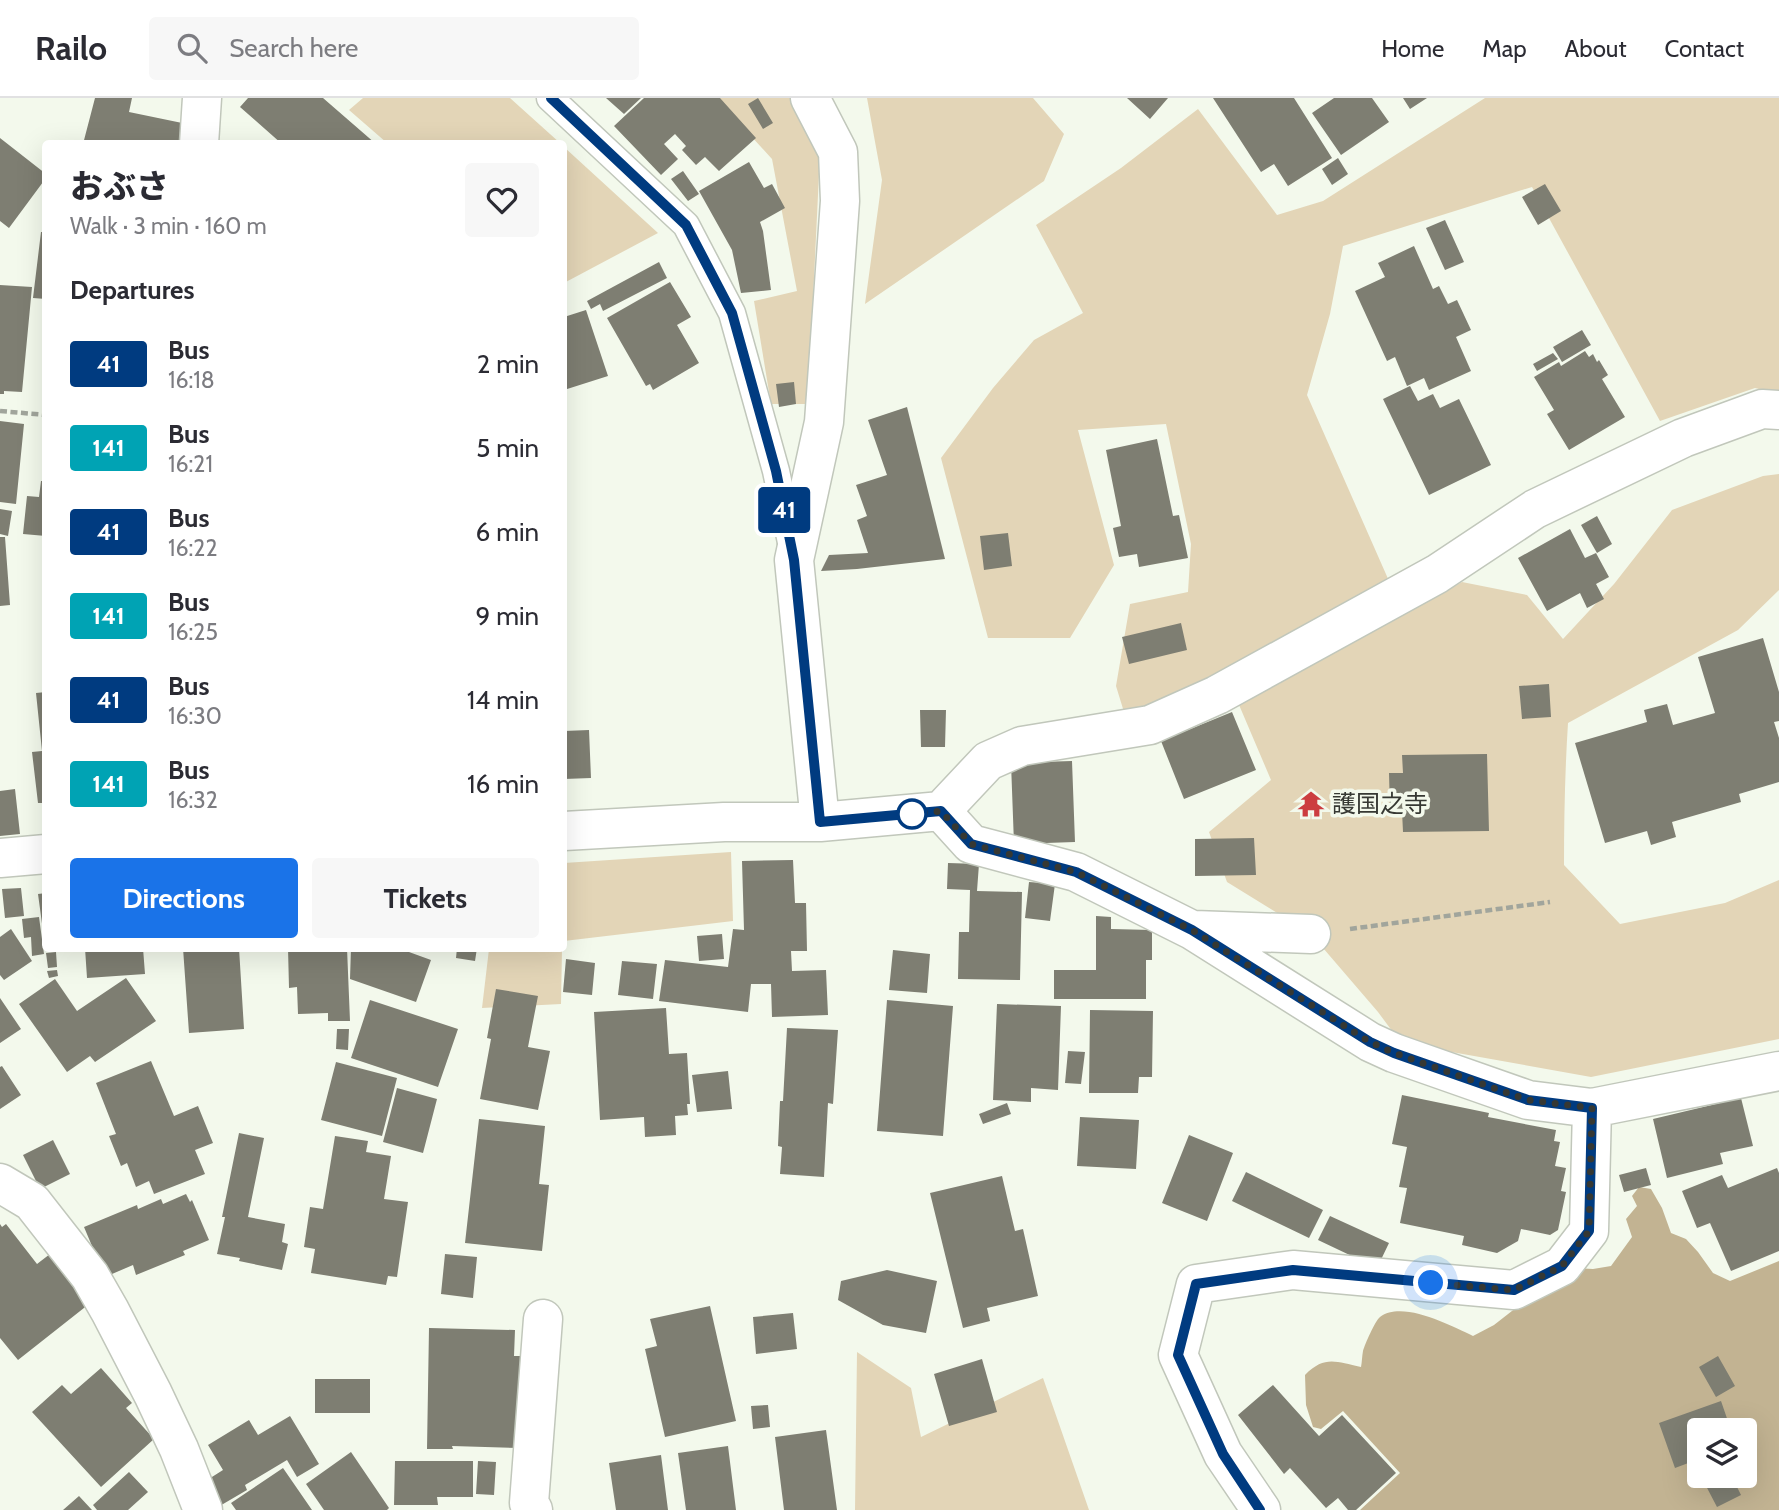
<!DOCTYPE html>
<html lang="en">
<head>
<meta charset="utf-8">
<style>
	:root { --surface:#fff; --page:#f7f7f7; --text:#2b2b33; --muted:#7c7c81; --line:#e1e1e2; --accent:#1a73e8 }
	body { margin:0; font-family:Cabin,"Noto Sans JP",sans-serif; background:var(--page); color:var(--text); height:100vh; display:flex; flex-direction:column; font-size:26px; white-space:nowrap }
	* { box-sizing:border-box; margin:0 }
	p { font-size:23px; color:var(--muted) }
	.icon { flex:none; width:38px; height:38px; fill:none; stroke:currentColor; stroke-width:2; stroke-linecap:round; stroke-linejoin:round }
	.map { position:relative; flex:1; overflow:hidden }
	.details { position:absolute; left:42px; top:42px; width:525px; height:812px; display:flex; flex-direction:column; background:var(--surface); border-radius:7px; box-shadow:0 7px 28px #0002 }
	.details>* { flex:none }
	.badge { padding:0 14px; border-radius:5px; font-size:24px; line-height:46px }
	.buttons { position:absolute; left:1687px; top:1320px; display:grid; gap:14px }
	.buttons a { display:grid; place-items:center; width:70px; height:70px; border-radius:7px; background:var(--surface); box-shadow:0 7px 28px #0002; font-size:35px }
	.you { position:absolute; width:35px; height:35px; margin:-18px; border:5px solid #fff; border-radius:50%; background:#1a73e8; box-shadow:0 0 0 10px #1a73e833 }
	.map>.badge { position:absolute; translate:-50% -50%; box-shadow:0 0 0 4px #fff }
	h2 { padding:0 28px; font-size:26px; line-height:63px }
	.round { display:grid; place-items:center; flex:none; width:74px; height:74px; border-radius:7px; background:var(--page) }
	.summary { display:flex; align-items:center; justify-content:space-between; height:119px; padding:0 28px }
	h1 { font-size:33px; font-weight:800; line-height:52px }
	.action { display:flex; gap:14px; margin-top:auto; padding:14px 28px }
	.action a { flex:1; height:80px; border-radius:7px; background:var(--accent); color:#fff; font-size:28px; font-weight:800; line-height:80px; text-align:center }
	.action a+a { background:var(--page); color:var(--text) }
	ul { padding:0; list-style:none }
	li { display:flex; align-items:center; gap:21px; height:84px; padding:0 28px }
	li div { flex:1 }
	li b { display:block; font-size:26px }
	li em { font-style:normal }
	li .badge { min-width:77px; font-weight:700; text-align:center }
	header { display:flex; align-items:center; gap:42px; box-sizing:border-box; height:98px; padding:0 35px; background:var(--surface); border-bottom:2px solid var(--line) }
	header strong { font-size:33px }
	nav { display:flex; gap:38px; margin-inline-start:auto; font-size:24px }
	.search { width:490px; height:63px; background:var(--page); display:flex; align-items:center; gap:18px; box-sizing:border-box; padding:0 24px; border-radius:7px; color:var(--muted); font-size:26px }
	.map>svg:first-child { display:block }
	.green { fill:#e3d5b7 }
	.forest { fill:#c2b392; fill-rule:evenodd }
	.building { fill:#7e7e72 }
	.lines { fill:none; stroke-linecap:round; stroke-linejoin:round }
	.lane-casing { stroke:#c1c7bb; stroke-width:29 }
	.street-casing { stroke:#c1c7bb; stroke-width:41 }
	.path { stroke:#a1a59c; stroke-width:4.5; stroke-dasharray:7 3.5; stroke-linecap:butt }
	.lane { stroke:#fff; stroke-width:26 }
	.street { stroke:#fff; stroke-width:38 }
	.line-casing { stroke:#fff; stroke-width:16 }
	.line { stroke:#003b80; stroke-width:10 }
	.walk { stroke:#363833; stroke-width:7; stroke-dasharray:0 12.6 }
	.stop-dot { fill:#fff; stroke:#003b80; stroke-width:3.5 }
	.labels { text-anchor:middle; stroke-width:7; stroke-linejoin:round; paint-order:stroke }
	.poi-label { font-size:24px; fill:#363833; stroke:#f3f9ec; text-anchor:start }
</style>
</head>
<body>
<header>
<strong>Railo</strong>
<div class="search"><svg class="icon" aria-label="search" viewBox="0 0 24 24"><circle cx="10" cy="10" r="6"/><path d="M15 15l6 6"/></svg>Search here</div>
<nav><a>Home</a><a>Map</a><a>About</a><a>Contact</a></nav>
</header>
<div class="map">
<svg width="1779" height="1412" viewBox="0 0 1779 1412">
	<rect width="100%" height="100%" fill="#f3f9ec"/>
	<path class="green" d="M 363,0 L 510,0 L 560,45 L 387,45 L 349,12 Z
		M 716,0 L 795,0 L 820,55 L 808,306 L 771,306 L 754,203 L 797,193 L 772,61 Z
		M 867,0 L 1033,0 L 1064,36 L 1044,83 L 865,206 L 882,82 Z
		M 1485,0 L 1779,0 L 1779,296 L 1755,290 L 1660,323 L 1532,89 L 1343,148 L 1330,216 L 1307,297 L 1404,517 L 1462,484 L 1527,497 L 1563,541 L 1614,486 L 1672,412 L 1763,378 L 1779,376 L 1779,492 L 1738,532 L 1568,625 C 1565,672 1564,719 1564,767 L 1620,826 L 1725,805 L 1779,782 L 1779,941 L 1591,979 L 1401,945 L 1378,914 L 1311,836 L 1227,784 L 1209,734 L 1271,682 L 1228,581 L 1128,627 L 1116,588 L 1130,506 L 1188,494 L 1191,446 L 1166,326 L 1078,332 L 1114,467 L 1070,540 L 988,540 L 941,360 L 993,290 L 1034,242 L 1083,215 L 1036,127 L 1121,70 L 1198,11 L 1277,117 L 1323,103 Z
		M 564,49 L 658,135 L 564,185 Z
		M 731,754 L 733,823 L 564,843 L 564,765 Z
		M 489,851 L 562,851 L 561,906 L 482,910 Z
		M 857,1254 L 911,1290 L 921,1339 L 1043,1280 L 1089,1412 L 855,1412 Z"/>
	<path class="forest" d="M 1639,1089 L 1651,1091 L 1662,1110 L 1671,1135 L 1686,1141 L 1698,1154 L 1713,1175 L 1730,1183 L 1779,1163 L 1779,1412 L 1360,1412 L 1400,1375 L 1343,1313 L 1321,1331 L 1313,1329 L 1306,1307 L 1305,1277 C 1325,1257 1336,1264 1361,1269 C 1362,1264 1362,1258 1363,1253 C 1365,1246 1375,1223 1380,1219 C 1403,1202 1451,1228 1473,1238 L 1494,1227 L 1544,1188 L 1575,1170 L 1593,1171 L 1611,1168 L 1632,1139 L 1626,1121 L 1637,1108 L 1632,1098 ZM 1699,1332 L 1745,1332 L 1745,1377 L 1699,1377 Z"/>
	<path class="building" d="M 95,0 L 132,0 L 129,14 L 187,26 L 183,46 L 83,46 Z
		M 248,0 L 323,0 L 376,46 L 282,46 L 240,9 Z
		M 606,0 L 641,0 L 624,16 Z
		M 644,0 L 720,0 L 756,40 L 719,73 L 705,59 L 696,67 L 682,52 L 686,48 L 675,36 L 664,46 L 678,61 L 661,77 L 614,28 Z
		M 758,0 L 773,25 L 763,31 L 748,6 Z
		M 1127,0 L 1168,0 L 1150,21 Z
		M 1213,0 L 1294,0 L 1332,60 L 1288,88 L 1274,66 L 1261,74 Z
		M 1334,0 L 1372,0 L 1389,24 L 1341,57 L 1312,15 Z
		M 1403,0 L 1427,0 L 1410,11 Z
		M 0,40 L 46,76 L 46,80 L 9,130 L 0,123 Z
		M 1338,60 L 1348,76 L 1332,87 L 1322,71 Z
		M 749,64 L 764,90 L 772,86 L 785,110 L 760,124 L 763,133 L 771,192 L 741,195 L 732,152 L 699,93 Z
		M 683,73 L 699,96 L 688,103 L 671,81 Z
		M 1545,86 L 1561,113 L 1538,127 L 1522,99 Z
		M 1445,122 L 1464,164 L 1445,172 L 1426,130 Z
		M 41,134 L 46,134 L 46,201 L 33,200 Z
		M 1414,148 L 1433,191 L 1439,188 L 1448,206 L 1457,202 L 1471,232 L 1456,239 L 1471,273 L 1429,292 L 1424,280 L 1407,288 L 1395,259 L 1387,263 L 1355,193 L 1385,179 L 1378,165 Z
		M 659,164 L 667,180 L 603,213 L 600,206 L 591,211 L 587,203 Z
		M 670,184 L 691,219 L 677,227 L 699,265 L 653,292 L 650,286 L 646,288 L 607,220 Z
		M 0,187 L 32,189 L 22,294 L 4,293 L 4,296 L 0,296 Z
		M 586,212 L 608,278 L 564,292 L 564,219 Z
		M 1582,232 L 1591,247 L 1562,264 L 1553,249 Z
		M 1585,253 L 1589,259 L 1593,256 L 1597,264 L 1599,262 L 1608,277 L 1602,281 L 1625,319 L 1569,352 L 1547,316 L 1554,312 L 1534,279 L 1559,264 L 1561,268 Z
		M 1553,255 L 1558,261 L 1537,273 L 1533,266 Z
		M 794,284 L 796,306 L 779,309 L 776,286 Z
		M 1410,288 L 1418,303 L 1433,296 L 1440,310 L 1459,301 L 1491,367 L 1429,397 L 1383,301 Z
		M 907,309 L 945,461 L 857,471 L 821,473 L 829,457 L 868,455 L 857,422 L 867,418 L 856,387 L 887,377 L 868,322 Z
		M 0,323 L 24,326 L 16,406 L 0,404 Z
		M 1157,341 L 1173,418 L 1179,417 L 1188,460 L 1139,469 L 1137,456 L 1119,459 L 1113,430 L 1121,428 L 1106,352 Z
		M 41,383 L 46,383 L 46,438 L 23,436 L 27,398 L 39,399 Z
		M 0,411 L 12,413 L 8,438 L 0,436 Z
		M 1597,418 L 1612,446 L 1597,455 L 1581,427 Z
		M 1570,431 L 1585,460 L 1596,455 L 1609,479 L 1596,486 L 1604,501 L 1587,510 L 1580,495 L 1547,513 L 1518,460 Z
		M 1008,435 L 1012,468 L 984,472 L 980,438 Z
		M 0,439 L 5,439 L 10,507 L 0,508 Z
		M 1181,525 L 1187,552 L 1129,566 L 1122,539 Z
		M 1763,540 L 1779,594 L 1779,623 L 1774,624 L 1779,640 L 1779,684 L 1739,696 L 1741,704 L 1672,724 L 1676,739 L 1651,747 L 1647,733 L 1605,745 L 1575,645 L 1647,624 L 1644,612 L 1667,606 L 1673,627 L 1715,615 L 1698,559 Z
		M 1549,586 L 1551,619 L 1522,621 L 1519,588 Z
		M 46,594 L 46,705 L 38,705 L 32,654 L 42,653 L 36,595 Z
		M 920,612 L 946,612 L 945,649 L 921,649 Z
		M 1232,614 L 1256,672 L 1184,701 L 1161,643 Z
		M 589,632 L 591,680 L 564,681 L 564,633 Z
		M 1487,656 L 1489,733 L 1403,734 L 1402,713 L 1390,713 L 1389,675 L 1403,675 L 1402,657 Z
		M 1072,663 L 1075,744 L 1014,746 L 1011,665 Z
		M 15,691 L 20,736 L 0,738 L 0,693 Z
		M 1254,740 L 1256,777 L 1195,778 L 1195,741 Z
		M 793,762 L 795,805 L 806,805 L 807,853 L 791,853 L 792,873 L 826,872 L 828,917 L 772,919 L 771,886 L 751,886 L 748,914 L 659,903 L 665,862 L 728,869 L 733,831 L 744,832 L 742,763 Z
		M 948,765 L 979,766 L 977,793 L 1022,794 L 1020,882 L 958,881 L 959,834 L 969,834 L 970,792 L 947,791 Z
		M 1029,784 L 1055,786 L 1050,823 L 1025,820 Z
		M 21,790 L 24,818 L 5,820 L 2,791 Z
		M 46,795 L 46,832 L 43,833 L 38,796 Z
		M 1096,818 L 1111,819 L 1111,831 L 1152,832 L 1152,862 L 1146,862 L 1146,901 L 1054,901 L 1054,872 L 1096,872 Z
		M 39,819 L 44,856 L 32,858 L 31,839 L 24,840 L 22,821 Z
		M 11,831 L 32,863 L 4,882 L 0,877 L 0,839 Z
		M 722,836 L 724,861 L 699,863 L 697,838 Z
		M 85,850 L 143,850 L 145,876 L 87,880 Z
		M 183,850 L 239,850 L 244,931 L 189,935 Z
		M 288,850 L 347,850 L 350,923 L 328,923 L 328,915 L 298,916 L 297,889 L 289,890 Z
		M 351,850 L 398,850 L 431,862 L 416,904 L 350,881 Z
		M 457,850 L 477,850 L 475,863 L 456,860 Z
		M 893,852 L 930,856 L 927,895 L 889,892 Z
		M 56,854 L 57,869 L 48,870 L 46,855 Z
		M 566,861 L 595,865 L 592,897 L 563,894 Z
		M 622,863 L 657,866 L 653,901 L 618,897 Z
		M 57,872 L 58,878 L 49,880 L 47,873 Z
		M 126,880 L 156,923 L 95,964 L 90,958 L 67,974 L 19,906 L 55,881 L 77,913 Z
		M 496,891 L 538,898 L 528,949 L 550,953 L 538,1012 L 480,1001 L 491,941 L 487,940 Z
		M 0,900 L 21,931 L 0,945 Z
		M 370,902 L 458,931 L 438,989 L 351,960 Z
		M 887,902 L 953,908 L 943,1038 L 877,1033 Z
		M 997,906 L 1061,908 L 1058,992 L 1031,990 L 1031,1004 L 993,1002 Z
		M 666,910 L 669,956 L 687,955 L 690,1006 L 687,1006 L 688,1017 L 675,1018 L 676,1037 L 645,1039 L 644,1019 L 600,1022 L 594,914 Z
		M 1090,912 L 1153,913 L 1152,979 L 1139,979 L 1138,995 L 1089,995 Z
		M 787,930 L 838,932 L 833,1006 L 828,1005 L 824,1079 L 780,1076 L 782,1049 L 778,1048 L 780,1003 L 783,1003 Z
		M 337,931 L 349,931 L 348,952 L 336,951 Z
		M 1068,953 L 1085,954 L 1081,986 L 1065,985 Z
		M 151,963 L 174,1018 L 198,1008 L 213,1045 L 195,1052 L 205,1076 L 154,1096 L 149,1083 L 136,1089 L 127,1065 L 121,1068 L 109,1038 L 116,1036 L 96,985 Z
		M 336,964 L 397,980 L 382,1038 L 321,1022 Z
		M 2,968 L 21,997 L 0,1011 L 0,969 Z
		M 728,973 L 732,1011 L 697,1014 L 692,977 Z
		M 397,990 L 437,1001 L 423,1055 L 383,1044 Z
		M 1402,997 L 1489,1015 L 1488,1019 L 1556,1032 L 1554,1043 L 1560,1044 L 1555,1068 L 1566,1070 L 1561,1093 L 1566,1094 L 1558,1132 L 1550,1137 L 1521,1131 L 1518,1143 L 1497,1155 L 1462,1147 L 1464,1138 L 1400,1125 L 1407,1090 L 1399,1089 L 1407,1049 L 1392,1046 Z
		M 1741,1000 L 1753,1048 L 1720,1055 L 1723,1066 L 1667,1080 L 1653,1021 Z
		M 1007,1005 L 1011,1016 L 983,1026 L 979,1016 Z
		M 1080,1019 L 1139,1022 L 1136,1071 L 1077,1068 Z
		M 479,1021 L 545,1028 L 539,1086 L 549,1087 L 542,1153 L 465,1145 Z
		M 239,1035 L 264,1040 L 248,1119 L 285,1126 L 282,1144 L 288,1146 L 282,1172 L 239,1163 L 240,1160 L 217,1156 L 225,1119 L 222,1119 Z
		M 1189,1037 L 1233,1055 L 1207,1123 L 1162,1105 Z
		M 335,1038 L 368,1043 L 366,1054 L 391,1058 L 384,1101 L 408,1104 L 397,1179 L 388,1178 L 386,1187 L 311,1175 L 315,1151 L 304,1149 L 310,1109 L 323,1111 Z
		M 53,1042 L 70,1076 L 40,1091 L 23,1057 Z
		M 1646,1070 L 1651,1087 L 1624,1094 L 1619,1077 Z
		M 1777,1070 L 1779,1075 L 1779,1153 L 1731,1173 L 1710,1125 L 1697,1130 L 1682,1093 L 1722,1077 L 1728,1090 Z
		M 1246,1074 L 1323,1112 L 1309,1140 L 1232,1103 Z
		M 1002,1078 L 1015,1133 L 1023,1131 L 1038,1198 L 987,1210 L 990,1223 L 963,1230 L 930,1095 Z
		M 186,1096 L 190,1104 L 192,1102 L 209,1142 L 183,1153 L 185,1157 L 136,1177 L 133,1167 L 105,1179 L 84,1129 L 137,1107 L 138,1111 L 161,1101 L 163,1106 Z
		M 1330,1118 L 1389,1145 L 1377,1170 L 1318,1142 Z
		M 0,1126 L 2,1129 L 6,1126 L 37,1166 L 50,1156 L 89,1206 L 18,1262 L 0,1240 Z
		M 445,1156 L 477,1159 L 473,1200 L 441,1196 Z
		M 887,1172 L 937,1183 L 926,1235 L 883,1227 L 838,1202 L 841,1183 Z
		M 710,1208 L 736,1323 L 665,1339 L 645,1251 L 657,1248 L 650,1221 Z
		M 793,1215 L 797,1251 L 756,1256 L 753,1219 Z
		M 429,1230 L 515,1232 L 514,1258 L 522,1258 L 520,1350 L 452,1348 L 453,1351 L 427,1351 Z
		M 1718,1258 L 1735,1288 L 1716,1299 L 1699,1269 Z
		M 982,1261 L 997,1314 L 949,1328 L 934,1276 Z
		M 101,1270 L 132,1305 L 126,1310 L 154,1341 L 101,1389 L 32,1314 L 62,1287 L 71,1296 Z
		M 315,1281 L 370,1281 L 370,1315 L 315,1315 Z
		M 1273,1287 L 1319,1338 L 1342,1317 L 1396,1375 L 1356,1412 L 1348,1412 L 1338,1400 L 1326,1410 L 1290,1370 L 1284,1376 L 1238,1317 Z
		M 1721,1303 L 1731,1332 L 1699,1332 L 1699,1361 L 1675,1370 L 1659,1325 Z
		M 768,1307 L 770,1329 L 753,1331 L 751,1308 Z
		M 290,1318 L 319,1366 L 297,1379 L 287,1362 L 245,1387 L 247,1392 L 218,1409 L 204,1384 L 223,1372 L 208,1347 L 249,1322 L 258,1337 Z
		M 826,1332 L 837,1412 L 784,1412 L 775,1339 Z
		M 728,1348 L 736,1412 L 686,1412 L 678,1355 Z
		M 351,1354 L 389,1410 L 387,1412 L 324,1412 L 306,1386 Z
		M 661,1357 L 668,1412 L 616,1412 L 609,1365 Z
		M 395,1363 L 473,1363 L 473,1399 L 437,1399 L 438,1407 L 394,1407 Z
		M 478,1363 L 496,1364 L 494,1397 L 476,1396 Z
		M 283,1370 L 312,1412 L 236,1412 L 231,1405 Z
		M 129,1374 L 148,1394 L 128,1412 L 97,1412 L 93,1407 Z
		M 1721,1377 L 1731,1377 L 1741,1397 L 1717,1409 L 1705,1386 Z
		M 79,1398 L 92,1412 L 63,1412 Z"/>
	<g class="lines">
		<g class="lane-casing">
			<path id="lane" d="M 550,0 L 686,127 L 732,215 L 776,373 L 792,449"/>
		</g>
		<g class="street-casing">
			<path id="street" d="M 810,0 L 838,54 L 840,103 L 824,324 L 794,462 L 820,724
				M 199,46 L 202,0
				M 941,713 L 971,746 L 1076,774 L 1192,832 L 1370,944 L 1394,955 L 1528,1002 L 1592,1010 L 1779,973
				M 564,733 L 724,724 L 820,724 L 941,713 L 988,663 L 1022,648 L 1150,627 L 1217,597 L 1437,476 L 1535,411 L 1683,340 L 1762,311 L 1779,312
				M 0,760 L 46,756
				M 1194,832 L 1311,836
				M 0,1085 L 32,1104 L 90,1178 L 110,1213 L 153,1296 L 179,1351 L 203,1412
				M 533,1412 L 529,1405 L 543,1221
				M 1261,1412 L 1223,1356 L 1178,1257 L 1196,1186 L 1293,1172 L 1514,1192 L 1562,1168 L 1589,1133 L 1592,1010"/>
		</g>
		<path class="path" d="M 0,313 L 46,317
			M 1350,831 L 1550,804"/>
		<use href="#lane" class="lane"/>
		<use href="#street" class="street"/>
	</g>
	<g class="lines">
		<g class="line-casing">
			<path id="line" d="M 551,0 L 686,127 L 732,215 L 776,373 L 794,462 L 820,724 L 941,713 L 971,746 L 1076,774 L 1192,832 L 1370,944 L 1394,955 L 1528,1002 L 1592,1010 L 1589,1133 L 1562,1168 L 1514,1192 L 1293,1172 L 1196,1186 L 1178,1257 L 1223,1356 L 1260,1412"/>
		</g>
		<use href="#line" class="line"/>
		<path class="walk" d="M 912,716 L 941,713 L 971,746 L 1076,774 L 1192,832 L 1370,944 L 1394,955 L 1528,1002 L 1592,1010 L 1589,1133 L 1562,1168 L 1514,1192 L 1431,1185"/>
	</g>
	<defs>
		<g id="temple-bare" transform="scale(2.1)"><path d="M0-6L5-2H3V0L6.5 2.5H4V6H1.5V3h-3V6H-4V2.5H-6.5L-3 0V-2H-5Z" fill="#cc3d40" stroke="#f3f9ec" stroke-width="2.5" paint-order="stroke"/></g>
	</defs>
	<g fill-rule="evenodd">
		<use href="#temple-bare" x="1311" y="706"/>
	</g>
	<circle class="stop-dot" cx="912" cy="716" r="14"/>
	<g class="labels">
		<g class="poi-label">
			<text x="1332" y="714">護国之寺</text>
		</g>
	</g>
</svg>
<div class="buttons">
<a><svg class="icon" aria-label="layers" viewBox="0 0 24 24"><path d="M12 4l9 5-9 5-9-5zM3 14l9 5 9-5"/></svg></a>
</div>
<div class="you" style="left:1431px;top:1185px"></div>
<b class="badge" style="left:784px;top:412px;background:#003b80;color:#fff">41</b>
<section class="details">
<div class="summary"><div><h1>おぶさ</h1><p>Walk · 3 min · 160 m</p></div><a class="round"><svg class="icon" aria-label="heart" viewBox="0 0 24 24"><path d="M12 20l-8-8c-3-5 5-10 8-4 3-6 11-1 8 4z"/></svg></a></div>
<h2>Departures</h2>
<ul>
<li><span class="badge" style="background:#003b80;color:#fff">41</span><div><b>Bus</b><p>16:18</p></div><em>2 min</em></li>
<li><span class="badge" style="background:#00a3b4;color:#fff">141</span><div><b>Bus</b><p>16:21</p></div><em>5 min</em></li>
<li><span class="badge" style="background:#003b80;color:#fff">41</span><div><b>Bus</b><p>16:22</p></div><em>6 min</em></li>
<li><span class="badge" style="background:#00a3b4;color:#fff">141</span><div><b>Bus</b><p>16:25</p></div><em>9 min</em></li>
<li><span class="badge" style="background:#003b80;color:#fff">41</span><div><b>Bus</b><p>16:30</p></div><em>14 min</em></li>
<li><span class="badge" style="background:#00a3b4;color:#fff">141</span><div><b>Bus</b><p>16:32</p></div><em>16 min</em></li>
</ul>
<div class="action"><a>Directions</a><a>Tickets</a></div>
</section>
</div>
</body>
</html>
